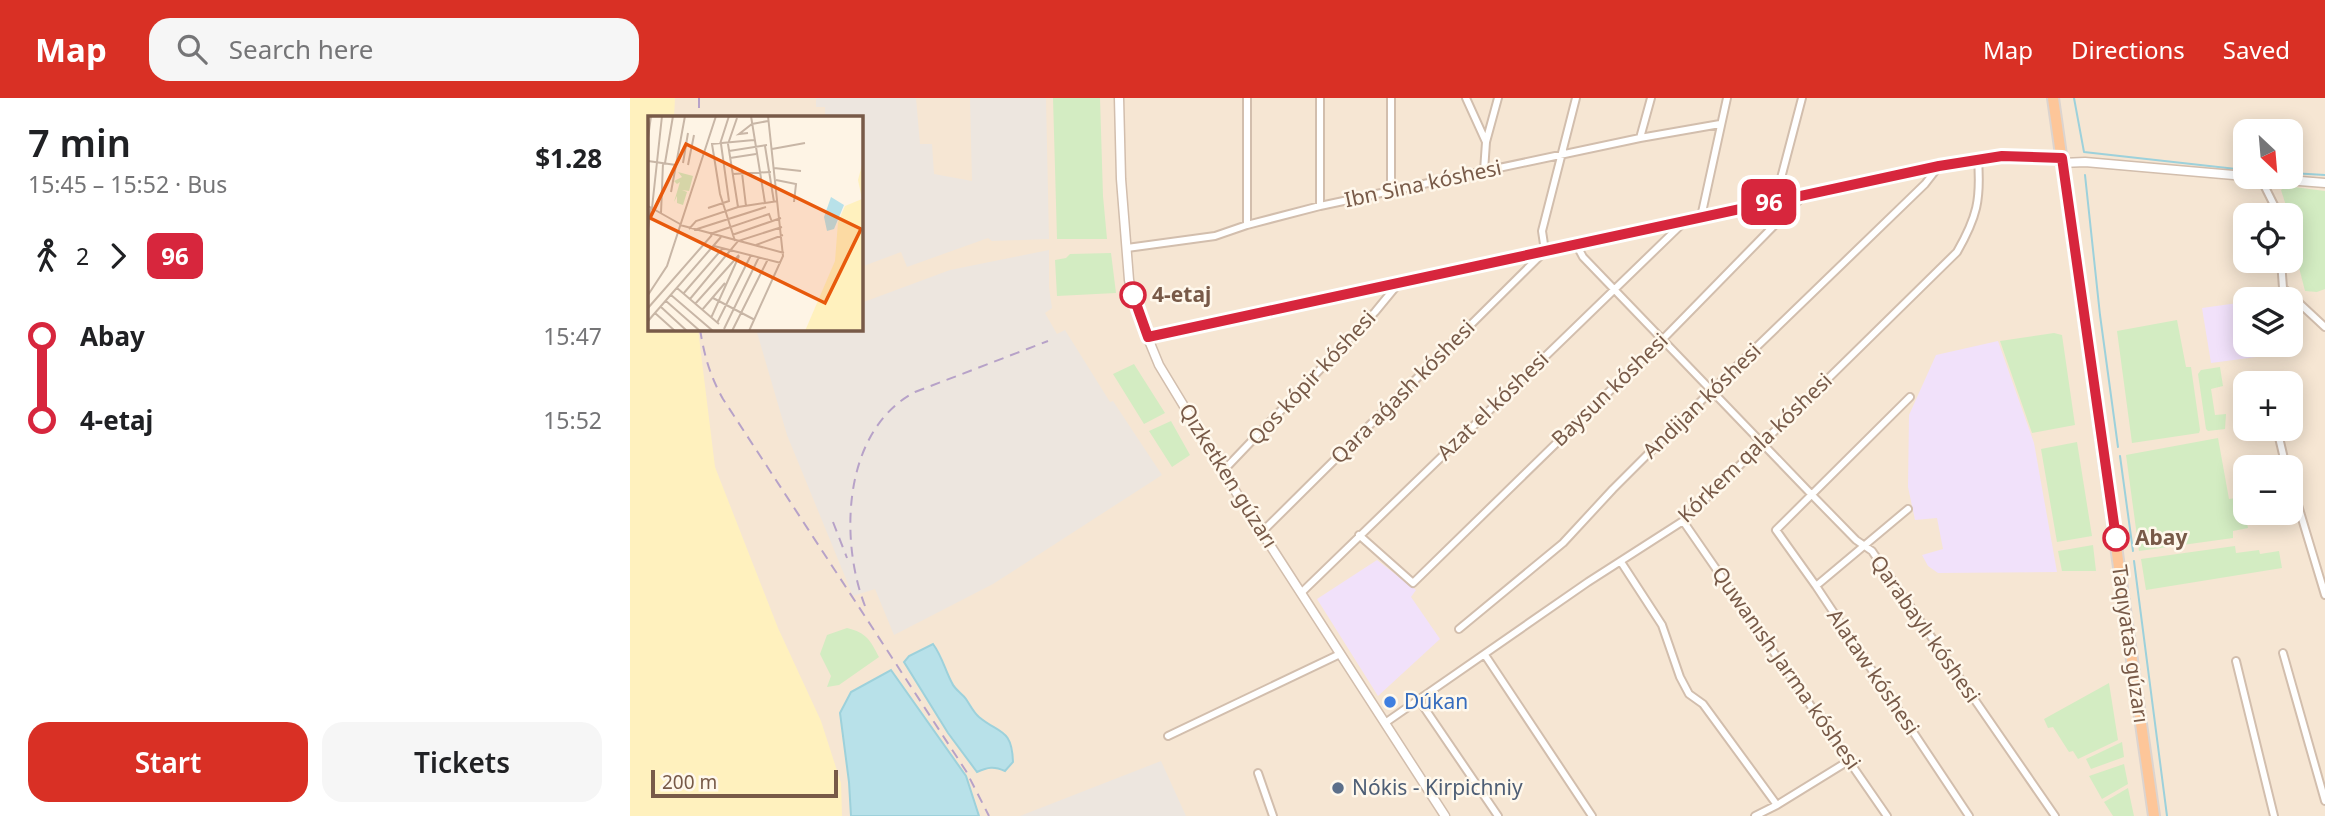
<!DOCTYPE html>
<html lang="en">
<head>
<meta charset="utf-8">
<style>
	:root { --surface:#fff; --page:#f6f6f6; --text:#202124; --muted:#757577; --accent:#d93025 }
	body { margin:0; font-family:"Noto Sans",sans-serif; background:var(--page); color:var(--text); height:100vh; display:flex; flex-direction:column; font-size:26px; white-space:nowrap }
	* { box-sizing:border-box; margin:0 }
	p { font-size:23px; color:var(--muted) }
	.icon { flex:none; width:38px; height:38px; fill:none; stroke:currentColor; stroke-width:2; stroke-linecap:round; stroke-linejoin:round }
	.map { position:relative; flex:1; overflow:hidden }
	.details { display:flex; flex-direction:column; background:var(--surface); width:630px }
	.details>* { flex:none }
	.badge { padding:0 14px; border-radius:10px; font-size:24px; line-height:46px }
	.needle { width:46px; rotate:154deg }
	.buttons { position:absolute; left:1603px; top:21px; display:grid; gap:14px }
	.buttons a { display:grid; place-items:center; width:70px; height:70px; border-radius:14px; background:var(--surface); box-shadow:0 4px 18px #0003; font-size:35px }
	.scale { position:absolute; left:21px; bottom:18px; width:187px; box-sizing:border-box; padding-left:7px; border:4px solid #785a48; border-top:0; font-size:19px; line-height:24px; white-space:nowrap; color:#785a48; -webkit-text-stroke:5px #fff8ec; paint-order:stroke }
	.map>.badge { position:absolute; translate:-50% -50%; box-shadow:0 0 0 4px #fff }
	.legs { display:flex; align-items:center; gap:10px; height:77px; padding:0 28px; font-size:23px }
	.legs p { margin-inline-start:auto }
	.head { display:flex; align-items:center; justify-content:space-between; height:119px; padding:0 28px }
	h1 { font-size:38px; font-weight:600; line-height:52px }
	.button { display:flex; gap:14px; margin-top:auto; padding:14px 28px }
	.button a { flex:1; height:80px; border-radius:21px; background:var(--accent); color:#fff; font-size:28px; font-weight:600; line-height:80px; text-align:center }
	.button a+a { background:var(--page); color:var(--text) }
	ul { padding:0 28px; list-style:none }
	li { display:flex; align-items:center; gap:24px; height:84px; font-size:26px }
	li i { display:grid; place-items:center; width:10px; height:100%; margin:0 9px; background:currentColor }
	li i::after { content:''; width:18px; height:18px; margin:-9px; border:5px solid; border-radius:50%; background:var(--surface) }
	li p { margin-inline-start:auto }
	li:first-child i { background:linear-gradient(#0000 50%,currentColor 0) }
	li:last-child i { background:linear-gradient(currentColor 50%,#0000 0) }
	header { display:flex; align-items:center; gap:42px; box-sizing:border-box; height:98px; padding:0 35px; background:var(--accent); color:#fff }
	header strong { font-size:33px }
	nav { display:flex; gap:38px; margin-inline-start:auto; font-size:24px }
	.search { width:490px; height:63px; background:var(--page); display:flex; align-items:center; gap:18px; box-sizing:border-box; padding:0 24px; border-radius:21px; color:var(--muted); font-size:26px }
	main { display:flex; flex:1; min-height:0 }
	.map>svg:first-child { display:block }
	.residential { fill:#f6e6d3; fill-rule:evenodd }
	.industrial { fill:#ede6df }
	.education { fill:#f1e1fa }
	.green { fill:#d3ecc2 }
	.sand { fill:#fff1be }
	.water { fill:#b8e1e9; stroke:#9dd1db; stroke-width:2 }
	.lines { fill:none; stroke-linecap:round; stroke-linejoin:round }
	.stream { stroke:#9dd1db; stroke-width:2 }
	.minor-casing { stroke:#d2bead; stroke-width:10 }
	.tertiary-casing { stroke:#d2bead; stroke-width:11 }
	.trunk-casing { stroke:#dcd4cf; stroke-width:14 }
	.minor { stroke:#fff; stroke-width:6 }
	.tertiary { stroke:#fff; stroke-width:8 }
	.trunk { stroke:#fdc699; stroke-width:10 }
	.rail { stroke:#b7a2c8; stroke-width:2; stroke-dasharray:10 7; stroke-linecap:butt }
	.line-1-casing { stroke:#fff; stroke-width:16 }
	.line-1 { stroke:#d7263d; stroke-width:10 }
	.stop-1-dot { fill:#fff; stroke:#d7263d; stroke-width:3.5 }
	.shop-dot { fill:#3f7fe0; stroke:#fff8ec; stroke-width:2.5 }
	.service-dot { fill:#5c6f8a; stroke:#fff8ec; stroke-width:2.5 }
	.labels { text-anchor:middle; stroke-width:5; stroke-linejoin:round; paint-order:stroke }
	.street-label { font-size:21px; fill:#785a48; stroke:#fff8ec }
	.stop-label { font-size:21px; font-weight:bold; fill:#785a48; stroke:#fff8ec; text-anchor:start }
	.shop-label { font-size:21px; fill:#366cbe; stroke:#fff8ec; text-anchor:start }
	.service-label { font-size:21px; fill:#4e5e75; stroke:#fff8ec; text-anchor:start }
	.inset-road { fill:none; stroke:#c8b6a6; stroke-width:2 }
	.view { fill:#e8590c; fill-opacity:0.15; stroke:#e8590c; stroke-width:3.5 }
	.inset-edge { fill:none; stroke:#785a48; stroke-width:3.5 }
</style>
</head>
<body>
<header>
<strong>Map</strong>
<div class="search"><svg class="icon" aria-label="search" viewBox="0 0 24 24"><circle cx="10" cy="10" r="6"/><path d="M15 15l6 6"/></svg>Search here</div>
<nav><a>Map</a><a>Directions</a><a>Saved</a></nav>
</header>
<main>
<section class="details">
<div class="head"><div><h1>7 min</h1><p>15:45 – 15:52 · Bus</p></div><b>$1.28</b></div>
<div class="legs"><svg class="icon" aria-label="walk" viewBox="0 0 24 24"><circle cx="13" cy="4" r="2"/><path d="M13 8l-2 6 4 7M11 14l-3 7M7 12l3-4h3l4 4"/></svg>2<svg class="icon" aria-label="forward" viewBox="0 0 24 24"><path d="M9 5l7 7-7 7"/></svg><b class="badge" style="background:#d7263d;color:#fff">96</b></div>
<ul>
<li><i style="color:#d7263d"></i><b>Abay</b><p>15:47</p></li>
<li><i style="color:#d7263d"></i><b>4-etaj</b><p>15:52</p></li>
</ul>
<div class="button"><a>Start</a><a>Tickets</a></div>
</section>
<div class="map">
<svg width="1695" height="718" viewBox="0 0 1695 718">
	<rect width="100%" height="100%" fill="#fef4e5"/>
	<path class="residential" d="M 0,0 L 1695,0 L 1695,718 L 0,718 ZM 19,19 L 231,19 L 231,231 L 19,231 ZM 1615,33 L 1661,33 L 1661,79 L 1615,79 ZM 1615,117 L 1661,117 L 1661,163 L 1615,163 ZM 1615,201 L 1661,201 L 1661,247 L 1615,247 ZM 1615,285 L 1661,285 L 1661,331 L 1615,331 ZM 1615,369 L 1661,369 L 1661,415 L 1615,415 Z"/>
	<path class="industrial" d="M 186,0 L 286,0 L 290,46 L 302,46 L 304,76 L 342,83 L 340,0 L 416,0 L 419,141 L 362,143 L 358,140 L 277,169 L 271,154 L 231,169 L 231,19 L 195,19 L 195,9 L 186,9 Z
		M 419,152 L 419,189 L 422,210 L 415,215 L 427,236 L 435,232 L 480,304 L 483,303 L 532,377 L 363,486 L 264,537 L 245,491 L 223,498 L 157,337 L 126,231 L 231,231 L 231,205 L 320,172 Z
		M 531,663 L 556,718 L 390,718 Z"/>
	<path class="education" d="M 1615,204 L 1615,247 L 1661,247 L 1661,241 L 1663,254 L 1581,265 L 1572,210 Z
		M 1368,243 L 1404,345 L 1427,474 L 1308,475 L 1298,468 L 1292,457 L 1313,451 L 1307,420 L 1285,422 L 1278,389 L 1279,317 L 1306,257 Z
		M 747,462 L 786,492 L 781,499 L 810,541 L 748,598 L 687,501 Z"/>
	<path class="green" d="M 423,0 L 470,0 L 473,98 L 477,141 L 427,141 Z
		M 1656,88 L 1695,93 L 1695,191 L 1687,194 L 1675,193 L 1661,138 L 1661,117 L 1659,117 L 1651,92 Z
		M 481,155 L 486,195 L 427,198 L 425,162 L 436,160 L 440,156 Z
		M 1547,222 L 1556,269 L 1561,269 L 1570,332 L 1569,335 L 1502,345 L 1487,233 Z
		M 1424,235 L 1432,237 L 1445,327 L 1402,335 L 1370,243 Z
		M 504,266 L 535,315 L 514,326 L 483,276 Z
		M 1590,269 L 1593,288 L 1581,291 L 1585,317 L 1596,316 L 1595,331 L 1578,333 L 1576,331 L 1568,276 L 1571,272 Z
		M 541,323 L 560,357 L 542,369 L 519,333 Z
		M 1588,340 L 1599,401 L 1612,399 L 1618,430 L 1603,433 L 1603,440 L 1509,453 L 1496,357 Z
		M 1447,344 L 1462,438 L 1427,444 L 1411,351 Z
		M 1463,447 L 1466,473 L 1432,473 L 1428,453 Z
		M 1605,448 L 1606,455 L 1629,452 L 1630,456 L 1649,453 L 1652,470 L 1516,492 L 1511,461 Z
		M 217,530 C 237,535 240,542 249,559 L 209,587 L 197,589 L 201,578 L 190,556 L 197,537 Z
		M 1479,585 L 1488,642 L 1448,661 L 1443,653 L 1439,654 L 1423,629 L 1418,630 L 1414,621 Z
		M 1492,644 L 1494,659 L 1461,671 L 1456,661 Z
		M 1494,666 L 1498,686 L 1472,701 L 1459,678 Z
		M 1498,690 L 1504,718 L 1483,718 L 1474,704 Z"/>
	<path class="sand" d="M 0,0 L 45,0 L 44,19 L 19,19 L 19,231 L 68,231 L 85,369 L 148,530 L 191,623 L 211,685 L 212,718 L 0,718 Z"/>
	<path class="water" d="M 303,546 C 312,558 315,572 322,585 C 325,592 332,595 336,601 C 340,607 344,615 349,619 C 369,636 382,630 383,664 L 375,673 C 364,668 358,669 347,674 L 318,635 L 274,564 L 279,558 Z
		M 261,572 L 336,678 L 349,718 L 221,718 L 219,684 L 210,615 L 221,594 Z"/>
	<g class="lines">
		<path class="stream" d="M 1444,0 L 1454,54 L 1615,72
			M 1661,75 L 1695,77
			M 1455,77 L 1470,217 L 1488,349
			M 1490,358 L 1503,453
			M 1504,463 L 1537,718"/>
		<g class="minor-casing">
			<path id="minor" d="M 617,0 L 617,127
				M 690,0 L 690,108
				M 836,0 L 856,44
				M 1010,40 L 1021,0
				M 854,73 L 856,44 L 868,0
				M 1630,79 L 1646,111 L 1646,117
				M 761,93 L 761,0
				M 1145,103 L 1172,0
				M 1071,119 L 1097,0
				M 946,146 L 953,159 L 1181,396 L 1226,442 L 1242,453 L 1425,718
				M 497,150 L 585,138 L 617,127 L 690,108 L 1010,40 L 1090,26
				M 1651,163 L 1653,190 L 1695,229
				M 518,239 L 1309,68 L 1372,58 L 1431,59
				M 1636,284 L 1636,285
				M 1280,299 L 1146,432 L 1186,488 L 1339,718
				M 1647,331 L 1656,369
				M 593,373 L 745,214 L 768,186
				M 1661,384 L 1695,497
				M 1053,423 L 1257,718
				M 632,434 L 915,153 L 912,133 L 946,0
				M 729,437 L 783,485 L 1033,241 L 1173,98
				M 991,464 L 1032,527 L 1050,579 L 1059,596 L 1073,606 L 1147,707
				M 1186,488 L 1278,411
				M 671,495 L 1054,124
				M 829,531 L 933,445 L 983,391 L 1082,292 L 1295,86 L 1309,68
				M 1653,555 L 1695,703
				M 855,557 L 962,718
				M 1606,563 L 1644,718
				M 789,602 L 868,718
				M 755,625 L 958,484 L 1053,423 L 1327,154 C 1347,119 1351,102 1348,62
				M 538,638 L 710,556
				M 628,675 L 643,718
				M 1125,718 L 1147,707 L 1220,662"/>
		</g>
		<g class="tertiary-casing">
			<path id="tertiary" d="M 489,0 L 491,81 L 499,182 L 506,211 L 529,267 L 609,399 L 815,718
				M 1432,65 L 1455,64 L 1615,78
				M 1620,79 L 1695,85"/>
		</g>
		<g class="trunk-casing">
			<path id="trunk" d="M 1423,0 L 1524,718"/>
		</g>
		<use href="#minor" class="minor"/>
		<use href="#tertiary" class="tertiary"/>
		<use href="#trunk" class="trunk"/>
		<path class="rail" d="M 69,0 L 69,19
			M 70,231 C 74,257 80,278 93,301 L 336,673 L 359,718
			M 203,424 L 217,460
			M 235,508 C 209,441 213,332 285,294 L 418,243"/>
	</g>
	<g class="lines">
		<g class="line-1-casing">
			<path id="line-1" d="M 503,197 L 518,239 L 1309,68 L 1372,58 L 1432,60 L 1486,440"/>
		</g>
		<use href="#line-1" class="line-1"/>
	</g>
	<g class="stop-1-dot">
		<circle cx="503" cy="197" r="12"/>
		<circle cx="1486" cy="440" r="12"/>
	</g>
	<circle class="shop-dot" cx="760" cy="604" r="7"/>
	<circle class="service-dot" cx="708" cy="690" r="7"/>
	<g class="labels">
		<g class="street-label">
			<text transform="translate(793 86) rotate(-12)" y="7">Ibn Sina kóshesi</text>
			<text transform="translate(682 280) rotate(-47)" y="7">Qos kópir kóshesi</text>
			<text transform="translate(980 292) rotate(-44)" y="7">Baysun kóshesi</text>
			<text transform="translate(773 294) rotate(-45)" y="7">Qara aǵash kóshesi</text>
			<text transform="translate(1072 303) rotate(-44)" y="7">Andijan kóshesi</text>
			<text transform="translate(863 308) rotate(-44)" y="7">Azat el kóshesi</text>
			<text transform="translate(1125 350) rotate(-44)" y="7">Kórkem qala kóshesi</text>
			<text transform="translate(598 378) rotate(58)" y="7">Qızketken gúzarı</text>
			<text transform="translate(1295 531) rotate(55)" y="7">Qarabaylı kóshesi</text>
			<text transform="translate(1500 546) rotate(82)" y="7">Taqıyatas gúzarı</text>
			<text transform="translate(1156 570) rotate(55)" y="7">Quwanısh Jarma kóshesi</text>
			<text transform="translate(1243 574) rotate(56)" y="7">Alataw kóshesi</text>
		</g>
		<g class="stop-label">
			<text x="522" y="204">4-etaj</text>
			<text x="1505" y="447">Abay</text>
		</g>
		<g class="shop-label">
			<text x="774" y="611">Dúkan</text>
		</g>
		<g class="service-label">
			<text x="722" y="697">Nókis - Kirpichniy</text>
		</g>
	</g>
	<g transform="translate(18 18)">
		<rect width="215" height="215" fill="#fef4e5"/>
		<path d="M 30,56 L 45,60 L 41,75 L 34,74 L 39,76 L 35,89 L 29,87 L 29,80 L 26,86 L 32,66 L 29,68 L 26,65 L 34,61 Z" fill="#d3ecc2"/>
		<path d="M 215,45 L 215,215 L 157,215 L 187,145 L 190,106 L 197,90 L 214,83 L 210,64 Z" fill="#fff1be"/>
		<path d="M 183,81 L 196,89 L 186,113 L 179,115 L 176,101 Z" fill="#b8e1e9"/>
		<path class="inset-road" d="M 103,0 L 117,87M 89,2 L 80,28 L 90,91M 100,17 L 91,18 L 104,8 L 120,5M 0,22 L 3,0M 63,28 L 106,24M 64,28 L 72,78 L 87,125M 72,28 L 81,0M 117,30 L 126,86M 124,33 L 157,27M 81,35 L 119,29M 82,42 L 108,38M 0,45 L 28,49M 17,47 L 25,0M 35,47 L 40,17M 40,49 L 46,19M 126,52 L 153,55M 94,57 L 98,90M 85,58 L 123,56M 128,64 L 148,68 L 146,86M 23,76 L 37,0M 0,90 L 32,108M 4,92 L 14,0M 60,92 L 81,85 L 73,28M 13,97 L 15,47M 32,109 L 136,137M 0,113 L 3,91M 41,113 L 48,105 L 90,91 L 130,85M 46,114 L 118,91M 62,118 L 121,98 L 124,106M 84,119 L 133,102M 108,129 L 135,119M 66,130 L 133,147M 29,172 L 71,208M 35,178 L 75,132M 0,179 L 19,150 L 68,0M 23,179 L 65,215M 65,182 L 107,204M 42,183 L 90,125 L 134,111M 18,185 L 52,215M 47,188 L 91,139M 13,191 L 39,215M 0,192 L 64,119M 54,194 L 77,167M 7,197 L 27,215M 63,202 L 91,140M 0,205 L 73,121M 69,207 L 103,139M 76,213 L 111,141M 84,215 L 120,143M 101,215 L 135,140 L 120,0"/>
		<path class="view" d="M 38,28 L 213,113 L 177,187 L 2,102 Z"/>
		<rect width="215" height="215" class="inset-edge"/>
	</g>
</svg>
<div class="buttons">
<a><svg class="needle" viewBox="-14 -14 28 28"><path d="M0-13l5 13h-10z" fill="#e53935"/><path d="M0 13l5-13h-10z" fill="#757577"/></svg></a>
<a><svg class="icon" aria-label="locate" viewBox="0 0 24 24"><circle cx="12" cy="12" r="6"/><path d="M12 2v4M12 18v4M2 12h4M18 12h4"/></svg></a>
<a><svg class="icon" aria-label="layers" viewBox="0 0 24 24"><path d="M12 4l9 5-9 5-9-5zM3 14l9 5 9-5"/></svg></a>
<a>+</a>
<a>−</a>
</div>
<div class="scale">200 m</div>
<b class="badge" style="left:1139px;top:104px;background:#d7263d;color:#fff">96</b>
</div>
</main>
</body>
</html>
